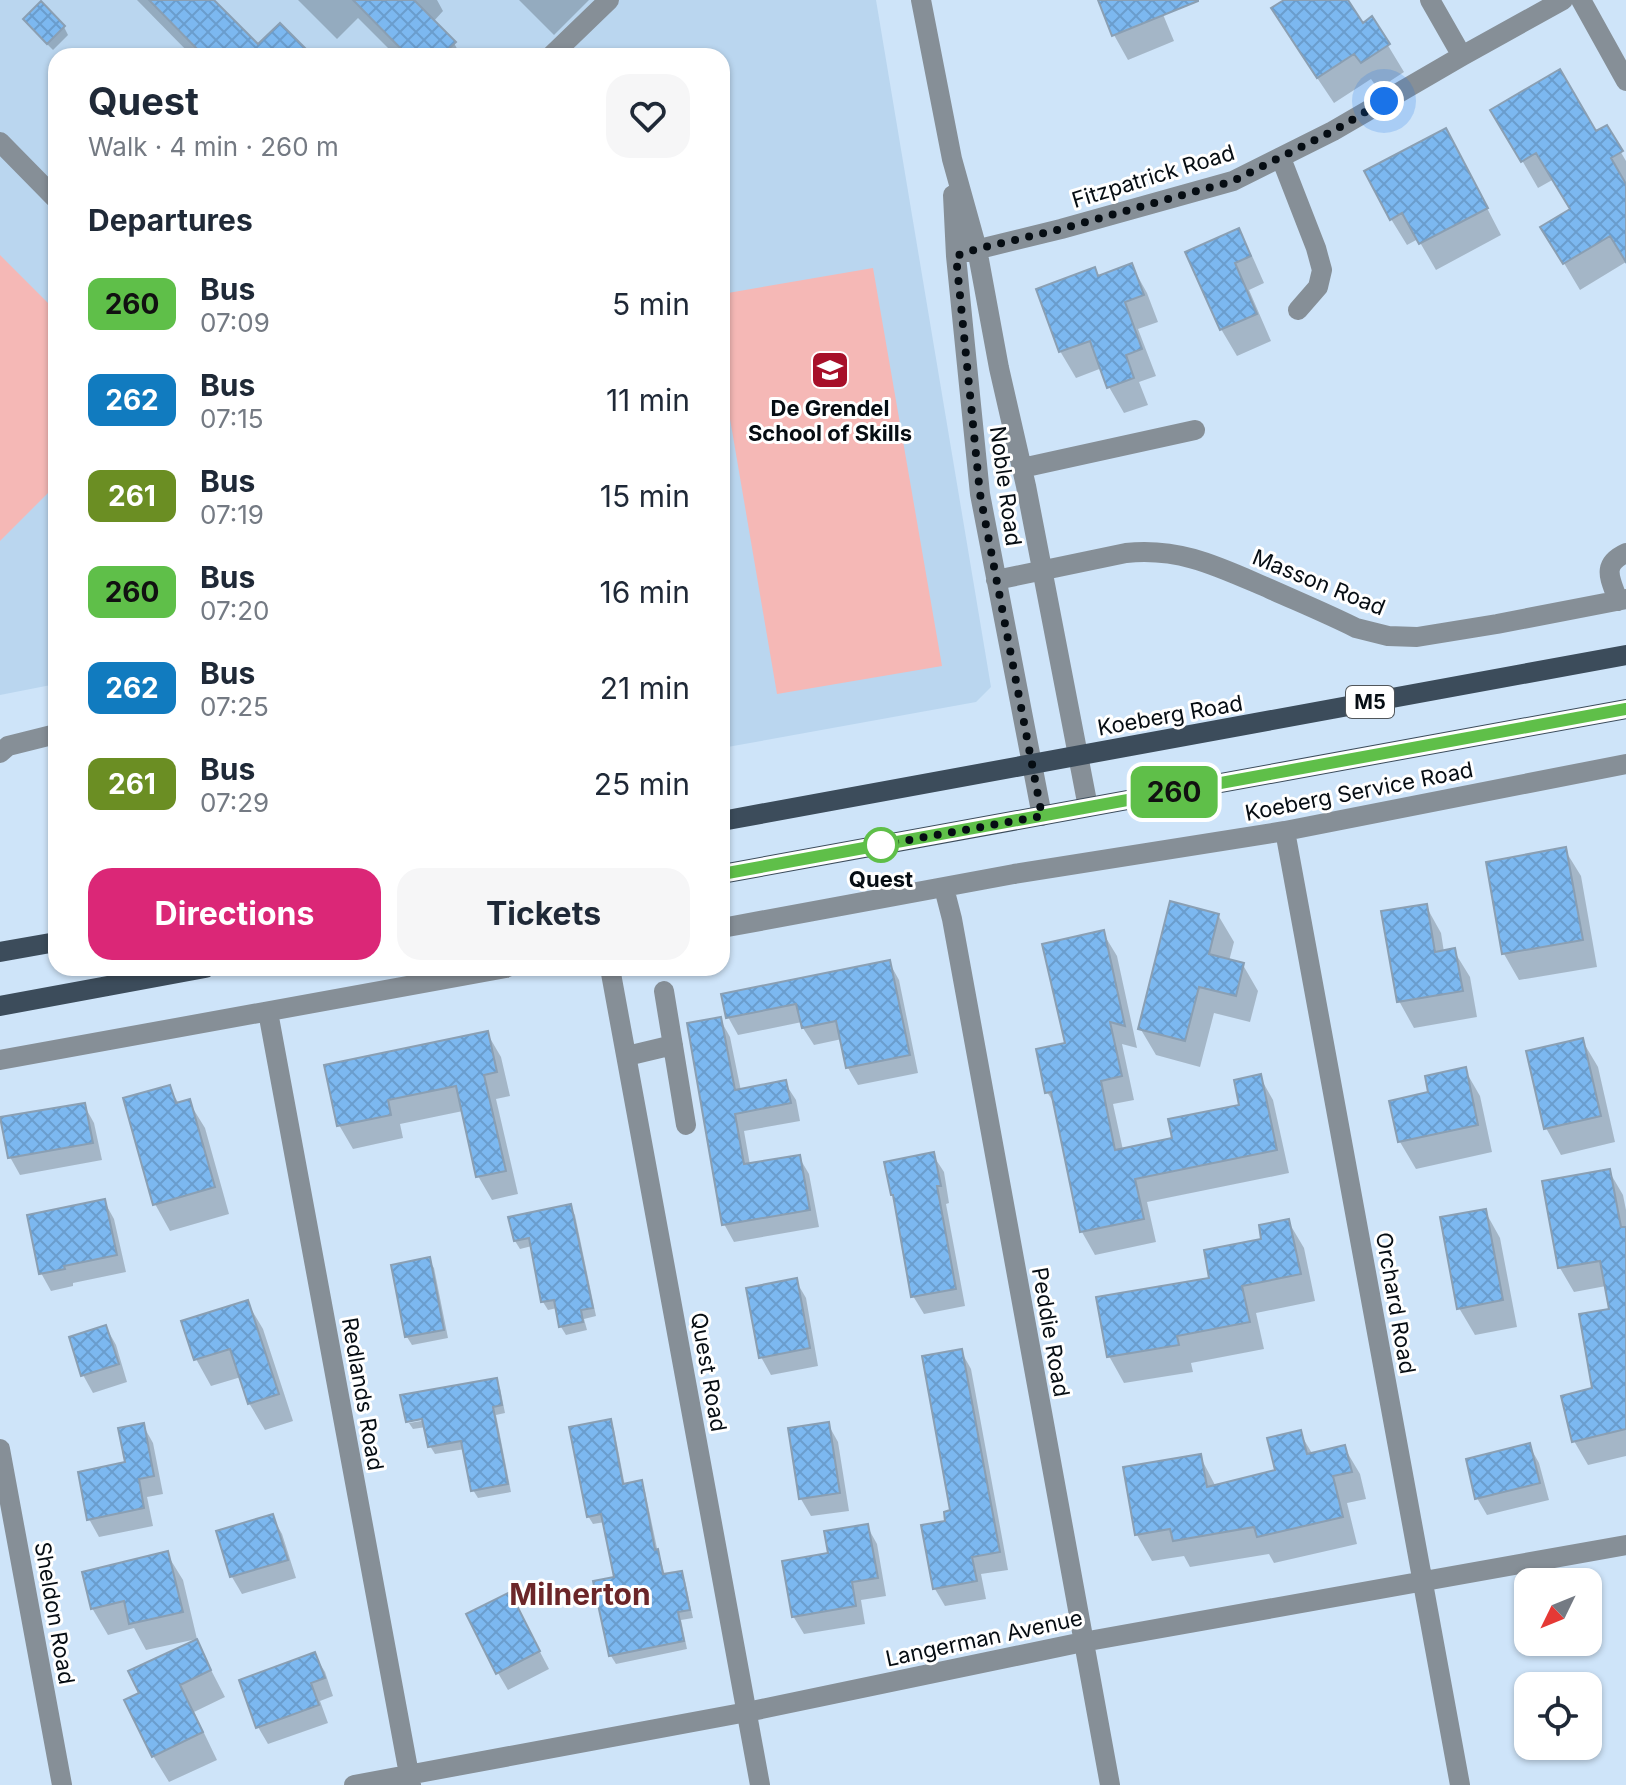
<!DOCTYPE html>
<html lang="en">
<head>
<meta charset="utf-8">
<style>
	:root { --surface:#fff; --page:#f6f6f7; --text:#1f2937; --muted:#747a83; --accent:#db2777 }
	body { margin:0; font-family:Inter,sans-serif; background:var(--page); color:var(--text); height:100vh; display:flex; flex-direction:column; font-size:30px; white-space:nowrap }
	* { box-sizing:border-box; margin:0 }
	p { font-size:26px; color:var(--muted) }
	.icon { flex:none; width:44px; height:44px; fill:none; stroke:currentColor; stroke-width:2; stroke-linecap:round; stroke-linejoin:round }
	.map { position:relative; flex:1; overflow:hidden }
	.details { position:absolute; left:48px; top:48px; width:682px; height:928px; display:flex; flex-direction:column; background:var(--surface); border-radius:24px; box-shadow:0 2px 6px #0004 }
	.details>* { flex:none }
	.badge { padding:0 16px; border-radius:12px; font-size:28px; line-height:52px }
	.needle { width:52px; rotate:227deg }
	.buttons { position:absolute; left:1514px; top:1568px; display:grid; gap:16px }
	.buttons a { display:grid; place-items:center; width:88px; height:88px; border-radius:16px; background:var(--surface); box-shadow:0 2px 6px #0004; font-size:40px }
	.you { position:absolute; width:40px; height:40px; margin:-20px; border:6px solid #fff; border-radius:50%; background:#1a73e8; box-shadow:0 0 0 12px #1a73e833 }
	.map>.badge { position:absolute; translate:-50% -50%; box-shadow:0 0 0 4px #fff }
	h2 { padding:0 40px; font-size:30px; line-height:72px }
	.round { display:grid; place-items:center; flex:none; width:84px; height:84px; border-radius:24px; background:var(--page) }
	.summary { display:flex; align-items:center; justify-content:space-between; height:136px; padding:0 40px }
	h1 { font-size:38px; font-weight:700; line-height:60px }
	.primary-button { display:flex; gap:16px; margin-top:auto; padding:16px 40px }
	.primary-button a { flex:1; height:92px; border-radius:24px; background:var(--accent); color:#fff; font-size:32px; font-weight:700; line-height:92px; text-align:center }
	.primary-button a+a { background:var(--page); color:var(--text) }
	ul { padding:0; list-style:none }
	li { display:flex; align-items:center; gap:24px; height:96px; padding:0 40px }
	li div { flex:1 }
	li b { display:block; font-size:30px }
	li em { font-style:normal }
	li .badge { min-width:88px; font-weight:700; text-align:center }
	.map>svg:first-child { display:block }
	.built { fill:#bad6ef }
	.grass { fill:#f5b8b6 }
	.shadow { fill:#0003 }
	.building { fill:url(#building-cross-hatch); stroke:#8a9fb3; stroke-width:2 }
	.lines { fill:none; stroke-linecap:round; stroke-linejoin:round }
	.minor { stroke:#868f97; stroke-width:20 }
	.major { stroke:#3c4c5b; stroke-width:20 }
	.line-casing { stroke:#fff; stroke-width:18 }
	.line { stroke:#5fbf49; stroke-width:12 }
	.walk { stroke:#060d13; stroke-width:8; stroke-dasharray:0 14.4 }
	.stop-dot { fill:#fff; stroke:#5fbf49; stroke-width:4 }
	.labels { text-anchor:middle; stroke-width:6; stroke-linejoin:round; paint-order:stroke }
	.shield { fill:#fff; stroke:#51565a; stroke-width:2 }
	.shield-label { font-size:20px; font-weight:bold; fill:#060d13 }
	.street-label { font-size:22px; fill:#060d13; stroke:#fff }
	.poi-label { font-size:22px; font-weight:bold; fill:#060d13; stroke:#fff }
	.stop-label { font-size:22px; font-weight:bold; fill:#060d13; stroke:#fff }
	.district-label { font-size:30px; font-weight:bold; fill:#6c2629; stroke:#fff }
</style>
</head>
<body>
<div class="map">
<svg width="1626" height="1785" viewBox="0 0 1626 1785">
	<defs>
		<pattern id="building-cross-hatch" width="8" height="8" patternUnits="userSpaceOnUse" patternTransform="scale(2)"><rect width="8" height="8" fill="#7cb8f0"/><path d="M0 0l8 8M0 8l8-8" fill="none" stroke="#6a9dcd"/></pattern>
	</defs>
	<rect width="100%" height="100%" fill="#cee4f9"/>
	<path class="built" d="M 0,0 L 876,0 L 991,687 L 976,702 L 722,748 L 722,56 L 56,56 L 56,684 L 0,695 Z"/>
	<path class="grass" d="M 0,255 L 56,311 L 56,485 L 0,541 Z
		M 873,268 L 942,666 L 777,694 L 722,372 L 722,294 Z"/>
	<path class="shadow" d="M 137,0 L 211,0 L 258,47 L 310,56 L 192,56 Z
		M 298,0 L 437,0 L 443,11 L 433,22 L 454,43 L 461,56 L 396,56 L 358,18 L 337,39 Z
		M 519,0 L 589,0 L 554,35 Z
		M 1100,0 L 1157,0 L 1174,41 L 1128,60 L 1114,35 Z
		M 1288,0 L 1346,0 L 1362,25 L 1372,19 L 1404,72 L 1378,89 L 1371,79 L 1334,103 L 1289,36 Z
		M 25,19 L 64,27 L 68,35 L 53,50 L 30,27 Z
		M 1493,110 L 1595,134 L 1606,127 L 1626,161 L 1626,262 L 1580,290 L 1543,228 L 1572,210 L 1554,179 L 1538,188 Z
		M 1461,158 L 1501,235 L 1436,270 L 1418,239 L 1407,245 L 1391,219 Z
		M 1238,231 L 1253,258 L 1264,283 L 1249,290 L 1271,341 L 1237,356 L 1221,329 L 1188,253 Z
		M 1132,266 L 1147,293 L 1158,322 L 1138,329 L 1156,376 L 1139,382 L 1148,405 L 1124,413 L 1109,387 L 1102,368 L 1076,378 L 1060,351 L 1094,270 L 1099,278 Z
		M 1565,850 L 1581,876 L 1597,967 L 1519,980 L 1504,954 Z
		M 1426,906 L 1441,933 L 1444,952 L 1454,951 L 1470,977 L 1477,1017 L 1414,1028 L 1399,1001 Z
		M 1218,915 L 1234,942 L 1229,961 L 1243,965 L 1258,991 L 1250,1022 L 1214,1013 L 1200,1067 L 1156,1055 L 1140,1028 Z
		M 1103,933 L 1117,956 L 1137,1048 L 1122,1044 L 1134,1100 L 1113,1104 L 1123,1150 L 1174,1140 L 1242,1106 L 1260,1077 L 1273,1100 L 1289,1173 L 1147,1202 L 1156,1242 L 1095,1255 L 1082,1232 L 1056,1106 L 1047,1092 L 1068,1044 Z
		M 889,962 L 899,980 L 918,1073 L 858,1085 L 848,1068 L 842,1039 L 814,1045 L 803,1028 L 802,1022 L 738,1035 L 728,1017 Z
		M 720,1019 L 730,1037 L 741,1091 L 785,1083 L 796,1100 L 800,1121 L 744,1131 L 750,1165 L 799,1157 L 809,1174 L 819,1227 L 734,1242 L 724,1224 Z
		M 487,1033 L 501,1057 L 510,1096 L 496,1099 L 518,1194 L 492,1200 L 478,1176 L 463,1111 L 400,1124 L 403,1138 L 353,1149 L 339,1125 Z
		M 1582,1040 L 1598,1067 L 1615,1142 L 1561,1155 L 1546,1128 Z
		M 1465,1070 L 1480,1096 L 1492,1152 L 1416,1169 L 1400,1142 L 1392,1102 L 1431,1094 Z
		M 169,1087 L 179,1104 L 189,1102 L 205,1128 L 229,1214 L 170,1231 L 155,1204 Z
		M 84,1105 L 94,1123 L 102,1160 L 20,1175 L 10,1157 Z
		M 933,1155 L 944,1172 L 949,1203 L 946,1204 L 965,1306 L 924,1314 L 913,1296 L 896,1200 L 892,1194 Z
		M 1609,1171 L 1623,1195 L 1626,1210 L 1626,1456 L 1588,1465 L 1574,1441 L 1594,1390 L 1611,1311 L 1606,1286 L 1574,1292 L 1560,1268 Z
		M 104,1201 L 114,1219 L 126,1272 L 73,1283 L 73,1286 L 51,1291 L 41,1273 Z
		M 570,1206 L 575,1215 L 596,1316 L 584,1319 L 587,1330 L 566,1335 L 561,1327 L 557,1308 L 548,1310 L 543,1302 L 532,1246 L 520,1249 L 515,1241 L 511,1218 Z
		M 1485,1211 L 1500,1238 L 1517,1327 L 1475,1335 L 1459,1308 Z
		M 1288,1221 L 1304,1248 L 1315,1301 L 1256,1313 L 1264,1349 L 1191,1363 L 1193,1372 L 1124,1383 L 1109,1356 Z
		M 429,1260 L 434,1268 L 448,1338 L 412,1345 L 407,1337 Z
		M 796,1281 L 806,1298 L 818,1366 L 771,1375 L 761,1357 Z
		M 247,1302 L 263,1329 L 293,1421 L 265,1430 L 249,1403 L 241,1377 L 211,1386 L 196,1359 Z
		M 106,1327 L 116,1345 L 127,1382 L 93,1393 L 83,1375 Z
		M 961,1351 L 971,1369 L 1008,1570 L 981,1574 L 986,1599 L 945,1606 L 935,1589 L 924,1527 L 947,1523 L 952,1512 Z
		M 496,1380 L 500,1388 L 505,1413 L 496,1415 L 511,1492 L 478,1498 L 473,1490 L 465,1449 L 435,1454 L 430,1446 L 426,1427 L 413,1429 L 409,1423 L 433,1419 Z
		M 610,1421 L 614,1429 L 625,1486 L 640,1482 L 645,1491 L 658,1553 L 661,1560 L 665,1576 L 681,1573 L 685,1581 L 693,1618 L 681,1620 L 687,1649 L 616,1664 L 611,1656 L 616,1578 L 605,1522 L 593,1524 L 588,1516 Z
		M 828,1424 L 838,1442 L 849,1511 L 811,1516 L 801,1499 L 790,1430 Z
		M 143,1425 L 153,1443 L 163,1494 L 147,1497 L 153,1526 L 99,1537 L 89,1519 L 127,1464 Z
		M 1300,1433 L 1313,1455 L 1344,1447 L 1360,1474 L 1366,1499 L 1347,1503 L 1357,1544 L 1274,1563 L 1269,1554 L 1190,1567 L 1184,1556 L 1152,1561 L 1137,1535 L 1200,1456 L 1216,1487 L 1277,1472 Z
		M 1529,1445 L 1539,1463 L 1549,1500 L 1487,1515 L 1477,1498 Z
		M 272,1516 L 282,1534 L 296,1578 L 242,1594 L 232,1577 L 218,1533 Z
		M 867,1526 L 877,1544 L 886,1596 L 861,1600 L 865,1624 L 804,1634 L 793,1616 L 831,1555 Z
		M 167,1554 L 183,1580 L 197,1639 L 146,1650 L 134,1628 L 108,1635 L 92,1608 Z
		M 519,1612 L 549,1669 L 508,1690 L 498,1673 Z
		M 196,1641 L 225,1697 L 194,1712 L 217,1760 L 169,1782 L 153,1756 Z
		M 314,1654 L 325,1672 L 333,1696 L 320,1701 L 328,1723 L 268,1744 L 258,1727 Z"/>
	<path class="building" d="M 149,0 L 214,0 L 258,44 L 280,23 L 313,56 L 204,56 Z
		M 353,0 L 414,0 L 456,42 L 441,56 L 408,56 Z
		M 1098,0 L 1198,0 L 1198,1 L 1112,36 Z
		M 1284,0 L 1348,0 L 1363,23 L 1372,16 L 1390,44 L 1361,63 L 1354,54 L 1317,78 L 1271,8 Z
		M 41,1 L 65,26 L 47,44 L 23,19 Z
		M 1560,69 L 1596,131 L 1607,125 L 1623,151 L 1611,158 L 1626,184 L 1626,262 L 1610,236 L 1563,264 L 1540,227 L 1570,209 L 1536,153 L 1521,162 L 1490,110 Z
		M 1446,128 L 1488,208 L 1419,244 L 1402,213 L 1390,220 L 1364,171 Z
		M 1239,228 L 1251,256 L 1235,263 L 1257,314 L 1220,330 L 1185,252 Z
		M 1132,263 L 1144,295 L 1125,302 L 1142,349 L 1126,355 L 1134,378 L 1107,388 L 1090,341 L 1059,352 L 1036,289 L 1095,267 L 1098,276 Z
		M 1566,847 L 1583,940 L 1502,954 L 1486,862 Z
		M 1170,901 L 1219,914 L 1209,954 L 1244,963 L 1236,996 L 1199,987 L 1185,1041 L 1138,1029 Z
		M 1427,904 L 1435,952 L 1455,948 L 1463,991 L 1397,1002 L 1381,911 Z
		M 1104,930 L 1125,1026 L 1110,1022 L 1122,1076 L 1101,1081 L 1115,1150 L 1172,1138 L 1168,1119 L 1239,1105 L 1234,1080 L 1261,1074 L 1277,1150 L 1135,1179 L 1144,1219 L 1080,1232 L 1051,1092 L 1045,1093 L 1036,1049 L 1065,1043 L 1042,944 Z
		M 890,960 L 910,1055 L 846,1068 L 836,1021 L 802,1028 L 796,1004 L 726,1018 L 721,994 Z
		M 721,1017 L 735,1090 L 786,1080 L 791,1103 L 735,1114 L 744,1164 L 800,1155 L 810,1210 L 722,1225 L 687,1023 Z
		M 488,1031 L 497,1072 L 484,1075 L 506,1171 L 476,1177 L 456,1086 L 388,1100 L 391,1115 L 337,1126 L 324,1065 Z
		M 1583,1038 L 1601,1116 L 1544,1129 L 1526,1051 Z
		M 1466,1067 L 1478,1125 L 1398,1142 L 1389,1101 L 1428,1092 L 1425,1076 Z
		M 170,1085 L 176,1103 L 190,1099 L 215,1187 L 153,1205 L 123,1098 Z
		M 85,1103 L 93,1143 L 8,1158 L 0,1117 Z
		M 934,1152 L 941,1186 L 937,1186 L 956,1289 L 911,1297 L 893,1195 L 891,1195 L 884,1162 Z
		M 1610,1169 L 1621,1227 L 1626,1227 L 1626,1429 L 1572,1442 L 1561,1396 L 1592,1388 L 1579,1314 L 1609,1309 L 1600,1261 L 1558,1268 L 1542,1181 Z
		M 105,1199 L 117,1255 L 64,1266 L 65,1269 L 39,1274 L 27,1215 Z
		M 571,1204 L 593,1308 L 581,1310 L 583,1322 L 559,1327 L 554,1300 L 541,1302 L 529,1238 L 514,1241 L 508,1217 Z
		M 1486,1209 L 1503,1300 L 1457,1309 L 1440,1217 Z
		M 1289,1219 L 1301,1274 L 1242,1286 L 1250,1322 L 1177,1336 L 1179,1345 L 1107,1357 L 1096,1297 L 1209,1278 L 1204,1250 L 1261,1239 L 1259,1225 Z
		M 430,1257 L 444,1330 L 405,1337 L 391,1265 Z
		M 797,1278 L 810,1348 L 759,1358 L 746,1288 Z
		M 248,1300 L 279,1394 L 248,1404 L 230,1349 L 194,1360 L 181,1321 Z
		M 106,1325 L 119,1364 L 81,1376 L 69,1337 Z
		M 962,1349 L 1000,1552 L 972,1557 L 977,1581 L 933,1589 L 921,1525 L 945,1521 L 944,1512 L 950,1510 L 922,1356 Z
		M 497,1378 L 502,1405 L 493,1407 L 508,1484 L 471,1491 L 461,1441 L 428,1447 L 422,1419 L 406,1422 L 400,1395 Z
		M 611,1419 L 623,1484 L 642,1480 L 655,1550 L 658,1549 L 663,1574 L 682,1571 L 690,1610 L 678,1612 L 684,1641 L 609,1656 L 593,1581 L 614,1577 L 601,1514 L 587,1517 L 569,1427 Z
		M 829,1422 L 840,1493 L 799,1499 L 788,1428 Z
		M 144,1423 L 154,1476 L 139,1479 L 144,1508 L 87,1520 L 78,1472 L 125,1462 L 118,1428 Z
		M 1301,1430 L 1307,1454 L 1345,1445 L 1352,1472 L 1333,1476 L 1343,1517 L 1257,1537 L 1254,1527 L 1173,1541 L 1170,1529 L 1135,1535 L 1123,1467 L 1201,1454 L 1207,1487 L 1275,1470 L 1267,1438 Z
		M 1530,1443 L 1540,1483 L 1475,1499 L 1466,1459 Z
		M 273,1514 L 288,1560 L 230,1577 L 216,1531 Z
		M 868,1524 L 878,1578 L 852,1582 L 856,1606 L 792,1617 L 782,1561 L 828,1553 L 824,1531 Z
		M 168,1551 L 183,1612 L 129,1624 L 124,1601 L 91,1609 L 82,1572 Z
		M 510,1592 L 540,1651 L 496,1674 L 466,1614 Z
		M 197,1639 L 211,1670 L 180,1685 L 203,1732 L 152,1757 L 124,1700 L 139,1693 L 128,1671 Z
		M 315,1652 L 325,1678 L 311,1683 L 319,1705 L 256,1728 L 239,1680 Z"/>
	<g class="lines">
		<path class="minor" d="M 921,0 L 952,159 L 977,249 L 999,368 L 1026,486 L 1088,807
			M 1430,0 L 1462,56
			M 1581,0 L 1626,81
			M 551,56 L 609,0
			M 0,142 L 56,199
			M 1281,158 L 1316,248 L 1322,270 L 1318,287 L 1298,310
			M 953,195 L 956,256 L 980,494 L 1042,816
			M 967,252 L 1061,229 L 1233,181 L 1333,131 L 1462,56 L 1563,0
			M 1022,468 L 1195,430
			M 996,580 L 1126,553 C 1181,547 1221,568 1270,589 C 1299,602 1328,614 1356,628 L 1388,636 L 1417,637 L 1497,624 L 1626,599
			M 1618,601 C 1611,579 1600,565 1626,553
			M 0,753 L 8,746 L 56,734
			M 1285,831 L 1460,1785
			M 944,888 L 952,919 L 1110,1785
			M 722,928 L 1014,874 L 1285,831 L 1626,764
			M 610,968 L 760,1785
			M 664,991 L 686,1125
			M 268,1012 L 411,1785
			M 627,1056 L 673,1045
			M 0,1060 L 506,968
			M 0,1449 L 62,1785
			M 354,1785 L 747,1712 L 1083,1642 L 1626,1545"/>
		<path class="major" d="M 722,821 L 1626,655
			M 722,874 L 1626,709
			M 0,952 L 56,942
			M 0,1006 L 205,968"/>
	</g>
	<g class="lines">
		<g class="line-casing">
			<path id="line" d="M 722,874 L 1626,709"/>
		</g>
		<use href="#line" class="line"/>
		<path class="walk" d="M 881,845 L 1042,816 L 980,494 L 956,256 L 977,249 L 1061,229 L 1233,181 L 1333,131 L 1384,101"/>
	</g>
	<defs>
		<g id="school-square" transform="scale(2)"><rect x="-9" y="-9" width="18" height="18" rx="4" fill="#a70f28" stroke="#fff"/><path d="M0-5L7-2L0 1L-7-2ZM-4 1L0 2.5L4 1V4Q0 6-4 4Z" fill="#fff"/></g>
	</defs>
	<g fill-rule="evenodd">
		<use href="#school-square" x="830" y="370"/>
	</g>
	<circle class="stop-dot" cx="881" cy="845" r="16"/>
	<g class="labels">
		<rect class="shield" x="1346" y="686" width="48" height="32" rx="6"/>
		<g class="shield-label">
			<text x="1370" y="709">M5</text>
		</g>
		<g class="street-label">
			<text transform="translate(1153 176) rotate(-17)" y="8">Fitzpatrick Road</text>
			<text transform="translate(1006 486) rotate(82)" y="8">Noble Road</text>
			<text transform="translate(1319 582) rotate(22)" y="8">Masson Road</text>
			<text transform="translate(1170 715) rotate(-10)" y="8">Koeberg Road</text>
			<text transform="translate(1359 791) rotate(-11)" y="8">Koeberg Service Road</text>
			<text transform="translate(1396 1303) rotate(80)" y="8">Orchard Road</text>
			<text transform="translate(1051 1332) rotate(80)" y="8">Peddie Road</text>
			<text transform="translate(709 1372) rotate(80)" y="8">Quest Road</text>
			<text transform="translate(363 1394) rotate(80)" y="8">Redlands Road</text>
			<text transform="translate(55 1613) rotate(80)" y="8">Sheldon Road</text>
			<text transform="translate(984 1638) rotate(-12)" y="8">Langerman Avenue</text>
		</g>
		<g class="poi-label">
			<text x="830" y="416">De Grendel<tspan x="830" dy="25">School of Skills</tspan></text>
		</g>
		<g class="stop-label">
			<text x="881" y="887">Quest</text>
		</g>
		<g class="district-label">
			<text x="580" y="1605">Milnerton</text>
		</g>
	</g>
</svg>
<div class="buttons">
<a><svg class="needle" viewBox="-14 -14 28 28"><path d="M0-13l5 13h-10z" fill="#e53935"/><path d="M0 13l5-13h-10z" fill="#747a83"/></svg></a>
<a><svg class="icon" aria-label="locate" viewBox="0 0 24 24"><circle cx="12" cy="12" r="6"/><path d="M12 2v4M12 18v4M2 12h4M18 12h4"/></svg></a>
</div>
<div class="you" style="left:1384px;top:101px"></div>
<b class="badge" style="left:1174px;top:792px;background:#5fbf49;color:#111">260</b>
<section class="details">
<div class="summary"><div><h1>Quest</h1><p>Walk · 4 min · 260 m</p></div><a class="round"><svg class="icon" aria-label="heart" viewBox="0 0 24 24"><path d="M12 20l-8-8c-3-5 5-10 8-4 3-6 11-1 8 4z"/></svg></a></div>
<h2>Departures</h2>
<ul>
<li><span class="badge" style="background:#5fbf49;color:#111">260</span><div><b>Bus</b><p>07:09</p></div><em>5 min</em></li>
<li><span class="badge" style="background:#117bbf;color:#fff">262</span><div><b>Bus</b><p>07:15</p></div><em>11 min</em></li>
<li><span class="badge" style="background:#6b8e23;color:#fff">261</span><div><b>Bus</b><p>07:19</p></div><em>15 min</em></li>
<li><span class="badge" style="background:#5fbf49;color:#111">260</span><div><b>Bus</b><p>07:20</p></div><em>16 min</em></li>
<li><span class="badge" style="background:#117bbf;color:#fff">262</span><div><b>Bus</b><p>07:25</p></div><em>21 min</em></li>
<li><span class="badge" style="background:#6b8e23;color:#fff">261</span><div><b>Bus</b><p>07:29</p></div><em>25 min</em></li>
</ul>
<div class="primary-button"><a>Directions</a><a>Tickets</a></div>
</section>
</div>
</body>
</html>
